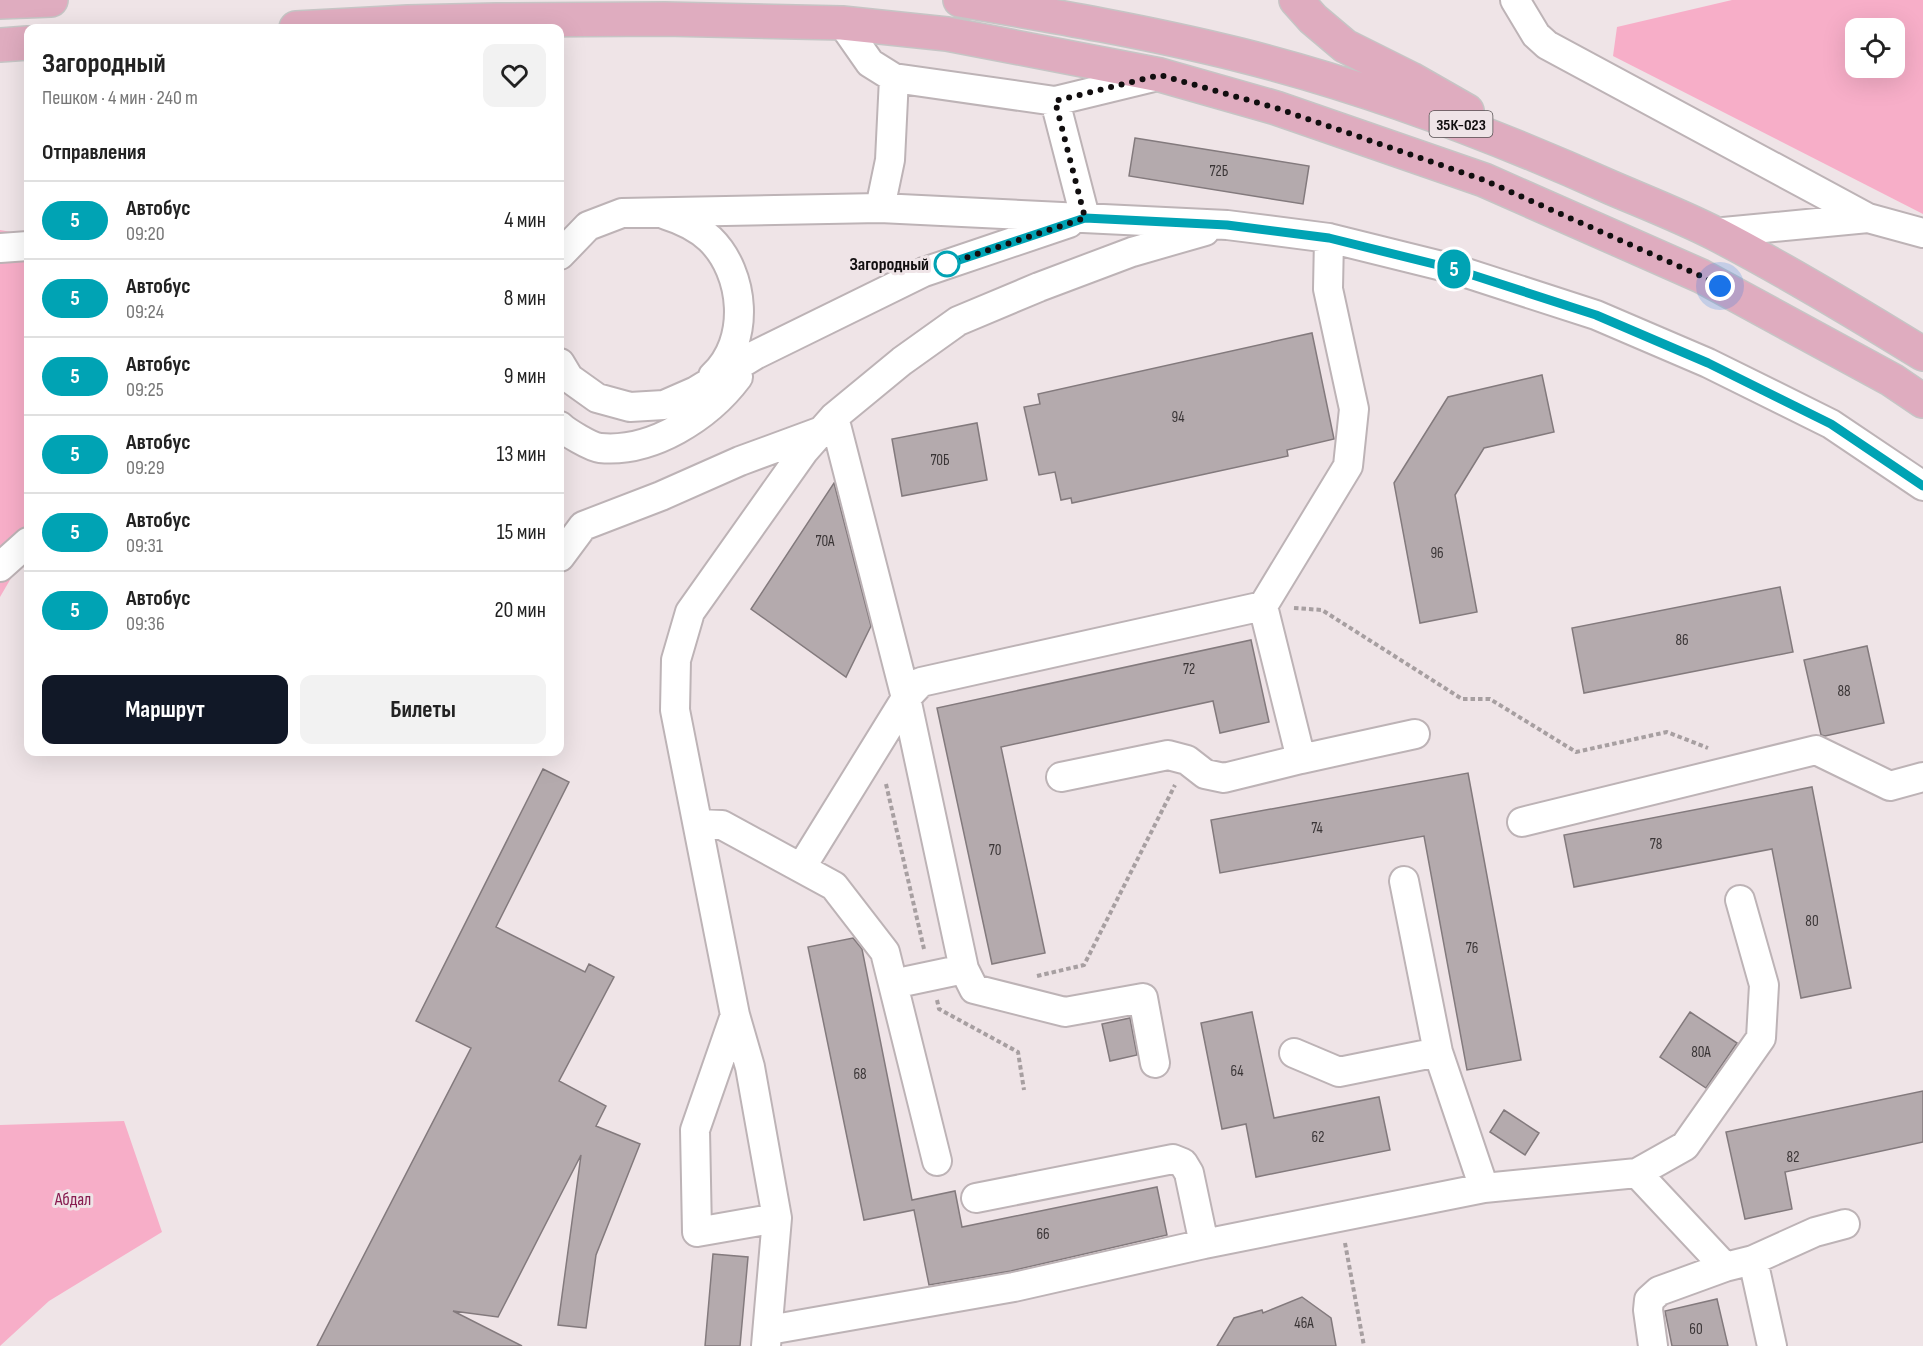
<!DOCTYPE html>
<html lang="ru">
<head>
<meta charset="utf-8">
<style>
	:root { --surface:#fff; --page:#f2f2f2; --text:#222; --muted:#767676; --line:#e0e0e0; --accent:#111827 }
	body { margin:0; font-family:"Sofia Sans Condensed",sans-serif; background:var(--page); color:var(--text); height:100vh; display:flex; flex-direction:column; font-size:22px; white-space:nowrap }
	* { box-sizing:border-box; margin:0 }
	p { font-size:20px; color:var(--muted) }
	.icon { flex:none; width:33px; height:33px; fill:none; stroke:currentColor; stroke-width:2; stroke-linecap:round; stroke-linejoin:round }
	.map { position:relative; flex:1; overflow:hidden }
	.drawer { position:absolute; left:24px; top:24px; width:540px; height:732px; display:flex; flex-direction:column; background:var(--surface); border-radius:12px; box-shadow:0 6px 24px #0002 }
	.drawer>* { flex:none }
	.badge { padding:0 12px; border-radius:20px; font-size:21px; line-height:39px }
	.controls { position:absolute; left:1845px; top:18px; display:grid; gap:12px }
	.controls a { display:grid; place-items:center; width:60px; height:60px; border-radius:12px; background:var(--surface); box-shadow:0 6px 24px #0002; font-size:30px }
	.you { position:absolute; width:30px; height:30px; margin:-15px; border:4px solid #fff; border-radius:50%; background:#1a73e8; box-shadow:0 0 0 9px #1a73e833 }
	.map>.badge { position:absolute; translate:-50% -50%; box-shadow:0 0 0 3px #fff }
	h2 { padding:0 18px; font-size:22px; line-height:54px }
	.round { display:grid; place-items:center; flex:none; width:63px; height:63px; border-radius:12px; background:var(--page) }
	.head { display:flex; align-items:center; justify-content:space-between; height:102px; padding:0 18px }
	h1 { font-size:28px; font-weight:700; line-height:45px }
	.primary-button { display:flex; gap:12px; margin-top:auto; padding:12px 18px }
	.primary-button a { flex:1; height:69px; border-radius:12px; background:var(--accent); color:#fff; font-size:24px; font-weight:700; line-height:69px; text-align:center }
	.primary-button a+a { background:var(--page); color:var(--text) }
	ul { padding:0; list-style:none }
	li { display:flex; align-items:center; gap:18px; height:78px; padding:0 18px; border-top:2px solid var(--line) }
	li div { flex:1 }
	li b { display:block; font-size:22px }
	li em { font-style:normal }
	li .badge { min-width:66px; font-weight:700; text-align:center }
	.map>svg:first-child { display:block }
	.green { fill:#f7aec8; fill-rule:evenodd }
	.building { fill:#b4aaad; stroke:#837a7d; stroke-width:1.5 }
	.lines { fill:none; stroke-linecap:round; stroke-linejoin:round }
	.minor-casing { stroke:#bdb3b6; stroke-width:32 }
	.major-casing { stroke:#c6c5c5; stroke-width:36 }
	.path { stroke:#a79fa1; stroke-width:4; stroke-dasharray:4.5 3; stroke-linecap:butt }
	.minor { stroke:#fff; stroke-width:28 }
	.major { stroke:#dfacbf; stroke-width:33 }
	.line-casing { stroke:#fff; stroke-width:14 }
	.line { stroke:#00a3b4; stroke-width:9 }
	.walk { stroke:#110e0f; stroke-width:6; stroke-dasharray:0 10.8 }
	.stop-dot { fill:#fff; stroke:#00a3b4; stroke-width:3 }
	.labels { text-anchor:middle; stroke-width:6; stroke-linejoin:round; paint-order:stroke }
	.number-label { font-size:15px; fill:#3a3536 }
	.shield { fill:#efe4e7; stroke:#544e50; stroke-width:1.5 }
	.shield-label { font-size:16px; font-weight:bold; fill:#110e0f }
	.stop-label { font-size:18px; font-weight:bold; fill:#110e0f; stroke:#efe4e7; text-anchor:end }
	.park-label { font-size:18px; fill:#871c50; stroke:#efe4e7 }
</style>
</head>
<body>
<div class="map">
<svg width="1923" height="1346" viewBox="0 0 1923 1346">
	<rect width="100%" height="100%" fill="#efe4e7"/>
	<path class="green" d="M 1732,0 L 1923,0 L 1923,214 L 1613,56 L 1617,27 ZM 1856,28 L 1894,28 L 1894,68 L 1856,68 Z
		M 0,230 L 28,235 L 28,549 L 0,597 Z
		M 124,1121 L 162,1232 L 49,1301 L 0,1346 L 0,1125 Z"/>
	<path class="building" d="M 1135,138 L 1309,166 L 1303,204 L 1129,176 Z
		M 1312,333 L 1334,439 L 1287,450 L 1288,456 L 1072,503 L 1071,498 L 1061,500 L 1055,472 L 1039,475 L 1024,407 L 1040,404 L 1038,394 Z
		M 1542,375 L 1554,432 L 1484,448 L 1455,495 L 1477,612 L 1420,623 L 1394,483 L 1448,397 Z
		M 977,423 L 987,480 L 902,496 L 892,439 Z
		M 834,483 L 871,626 L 846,677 L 751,609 Z
		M 1780,587 L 1793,652 L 1584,693 L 1572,628 Z
		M 1251,640 L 1269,722 L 1220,733 L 1213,701 L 1001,747 L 1045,953 L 992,964 L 937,708 Z
		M 1867,646 L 1884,723 L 1825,736 L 1821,735 L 1804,660 Z
		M 543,769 L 569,782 L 496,927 L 585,972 L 589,964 L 614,977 L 559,1081 L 606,1106 L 596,1126 L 640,1144 L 596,1255 L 586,1328 L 558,1325 L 581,1155 L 498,1317 L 453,1311 L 522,1346 L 317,1346 L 471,1048 L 416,1021 Z
		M 1468,773 L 1521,1060 L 1467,1070 L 1424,836 L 1220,873 L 1211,820 Z
		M 1812,787 L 1851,988 L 1801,998 L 1772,849 L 1574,887 L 1564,835 Z
		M 853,938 L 862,949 L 912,1200 L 955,1191 L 962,1227 L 1157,1187 L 1167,1235 L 1011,1271 L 929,1285 L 914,1210 L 864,1220 L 808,947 Z
		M 1252,1012 L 1274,1118 L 1379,1097 L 1390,1150 L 1256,1177 L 1246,1124 L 1222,1129 L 1201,1023 Z
		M 1690,1012 L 1737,1043 L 1706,1088 L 1660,1057 Z
		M 1130,1018 L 1137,1055 L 1110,1061 L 1102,1024 Z
		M 1923,1091 L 1923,1142 L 1785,1172 L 1792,1209 L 1745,1219 L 1726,1132 Z
		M 1504,1110 L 1539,1133 L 1525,1155 L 1490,1132 Z
		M 713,1254 L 748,1257 L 740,1346 L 705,1346 Z
		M 1302,1297 L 1331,1318 L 1336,1346 L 1217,1346 L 1234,1318 L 1262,1310 L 1263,1313 Z
		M 1717,1299 L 1728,1346 L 1672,1346 L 1665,1311 Z"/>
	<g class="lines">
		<g class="minor-casing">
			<path id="minor" d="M 1515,0 L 1536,35 L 1547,45 L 1868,218
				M 842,23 L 870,63 L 894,78 L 1055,101 L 1158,76
				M 1055,101 L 1085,217
				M 880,208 L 890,160 L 894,78
				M 666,215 C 682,220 697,227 710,239 C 745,273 751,341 713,376
				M 1713,233 L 1868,218 L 1923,233
				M 0,248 L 28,246
				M 560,255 L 588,226 L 622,213 L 880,208 L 1227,225 L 1329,238 L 1454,269 L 1596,315 L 1708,363 L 1831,424 L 1923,486
				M 560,363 L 569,378 L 597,398 L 630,407 L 664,405 L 696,391 L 755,355 L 924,272 L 1069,223
				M 834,417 L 906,698 L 964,969 L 893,984
				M 560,426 C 566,432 591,447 600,448 C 652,453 708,417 738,377
				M 560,557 L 583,526 L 661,496 L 740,461 L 819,432
				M 0,567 L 28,542
				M 1263,606 L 1301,759 L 1415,734
				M 1061,777 L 1168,755 L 1187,760 L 1205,774 L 1224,778 L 1301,759
				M 1522,822 L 1816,750 L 1890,786 L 1923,777
				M 698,824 L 722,825 L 834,886 L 885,952 L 937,1161
				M 801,868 L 906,698 L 921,682 L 1263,606 L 1348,466 L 1354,409 L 1328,289 L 1329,238
				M 1404,881 L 1438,1052 L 1484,1188
				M 964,969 L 974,989 L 1065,1012 L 1143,998 L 1155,1063
				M 735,1015 L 695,1130 L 697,1232 L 777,1218
				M 1294,1053 L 1339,1072 L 1438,1052
				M 1637,1173 L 1725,1267 L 1753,1260 L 1815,1232 L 1845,1224
				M 976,1198 L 1173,1159 L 1183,1163 L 1189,1173 L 1204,1244
				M 1753,1260 L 1772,1346
				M 769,1330 L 1014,1287 L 1204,1244 L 1484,1188 L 1637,1173 L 1685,1146 L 1761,1038 L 1764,985 L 1740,900
				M 766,1346 L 777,1218 L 750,1067 L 735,1015 L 675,710 L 676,660 L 690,612 L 804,451 L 834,417 L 902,361 L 958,321 L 1039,287 L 1132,252 L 1205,231
				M 1653,1346 L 1648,1310 L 1649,1300 L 1659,1291 L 1725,1267"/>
		</g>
		<g class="major-casing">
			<path id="major" d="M 960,0 C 1054,16 1148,32 1240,55 C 1368,87 1492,134 1612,188 C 1647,203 1683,217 1716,234 C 1787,271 1855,312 1923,354
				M 1296,0 L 1313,19 L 1345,46 L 1411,79 L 1467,111
				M 0,2 L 51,0
				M 296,28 L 408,22 L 496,20 L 665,19 L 842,23 L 947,34 L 1160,75 L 1276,108 L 1484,180 L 1701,276 L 1892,380 L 1923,401
				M 0,45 L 28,43"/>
		</g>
		<path class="path" d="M 1294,608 L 1322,610 L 1462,699 L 1490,699 L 1576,752 L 1667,732 L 1708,748
			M 886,784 L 924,949
			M 1037,976 L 1084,965 L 1175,785
			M 937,1000 L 939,1009 L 1018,1052 L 1024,1090
			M 1345,1243 L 1364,1346"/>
		<use href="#minor" class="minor"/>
		<use href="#major" class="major"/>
	</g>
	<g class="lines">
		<g class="line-casing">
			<path id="line" d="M 947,264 L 1085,218 L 1227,225 L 1329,238 L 1454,269 L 1596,315 L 1708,363 L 1831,424 L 1923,486"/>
		</g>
		<use href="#line" class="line"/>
		<path class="walk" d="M 947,264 L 1085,218 L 1055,101 L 1160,75 L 1276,108 L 1484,180 L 1701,276 L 1720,286"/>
	</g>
	<circle class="stop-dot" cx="947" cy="264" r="12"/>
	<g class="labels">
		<g class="number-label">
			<text x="1219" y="176">72Б</text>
			<text x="1178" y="422">94</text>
			<text x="940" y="465">70Б</text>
			<text x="825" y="546">70А</text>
			<text x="1437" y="558">96</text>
			<text x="1682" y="645">86</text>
			<text x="1189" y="674">72</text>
			<text x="1844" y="696">88</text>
			<text x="1317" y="833">74</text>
			<text x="1656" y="849">78</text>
			<text x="995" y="855">70</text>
			<text x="1812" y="926">80</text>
			<text x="1472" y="953">76</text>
			<text x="1701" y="1057">80А</text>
			<text x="1237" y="1076">64</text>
			<text x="860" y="1079">68</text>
			<text x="1318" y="1142">62</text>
			<text x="1793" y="1162">82</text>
			<text x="1043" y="1239">66</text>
			<text x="1304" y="1328">46А</text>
			<text x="1696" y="1334">60</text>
		</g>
		<rect class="shield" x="1429.5" y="111" width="63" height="26" rx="4.5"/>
		<g class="shield-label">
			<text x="1461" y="130">35К-023</text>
		</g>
		<g class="stop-label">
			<text x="929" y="270">Загородный</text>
		</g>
		<g class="park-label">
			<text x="73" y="1205">Абдал</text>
		</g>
	</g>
</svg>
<div class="controls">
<a><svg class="icon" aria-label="locate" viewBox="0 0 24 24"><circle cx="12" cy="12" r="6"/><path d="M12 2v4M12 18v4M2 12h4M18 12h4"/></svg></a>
</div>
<div class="you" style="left:1720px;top:286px"></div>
<b class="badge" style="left:1454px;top:269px;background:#00a3b4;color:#fff">5</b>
<section class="drawer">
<div class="head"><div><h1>Загородный</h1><p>Пешком · 4 мин · 240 m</p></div><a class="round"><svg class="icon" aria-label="heart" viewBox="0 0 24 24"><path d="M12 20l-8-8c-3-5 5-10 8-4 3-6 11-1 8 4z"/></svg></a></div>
<h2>Отправления</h2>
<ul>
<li><span class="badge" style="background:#00a3b4;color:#fff">5</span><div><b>Автобус</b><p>09:20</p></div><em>4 мин</em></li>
<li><span class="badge" style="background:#00a3b4;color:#fff">5</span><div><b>Автобус</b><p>09:24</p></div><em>8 мин</em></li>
<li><span class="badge" style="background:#00a3b4;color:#fff">5</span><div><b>Автобус</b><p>09:25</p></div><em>9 мин</em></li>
<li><span class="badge" style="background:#00a3b4;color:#fff">5</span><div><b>Автобус</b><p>09:29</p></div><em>13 мин</em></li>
<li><span class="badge" style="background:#00a3b4;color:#fff">5</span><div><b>Автобус</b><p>09:31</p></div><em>15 мин</em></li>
<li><span class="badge" style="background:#00a3b4;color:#fff">5</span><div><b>Автобус</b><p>09:36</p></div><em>20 мин</em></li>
</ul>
<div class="primary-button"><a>Маршрут</a><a>Билеты</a></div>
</section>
</div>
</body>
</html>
